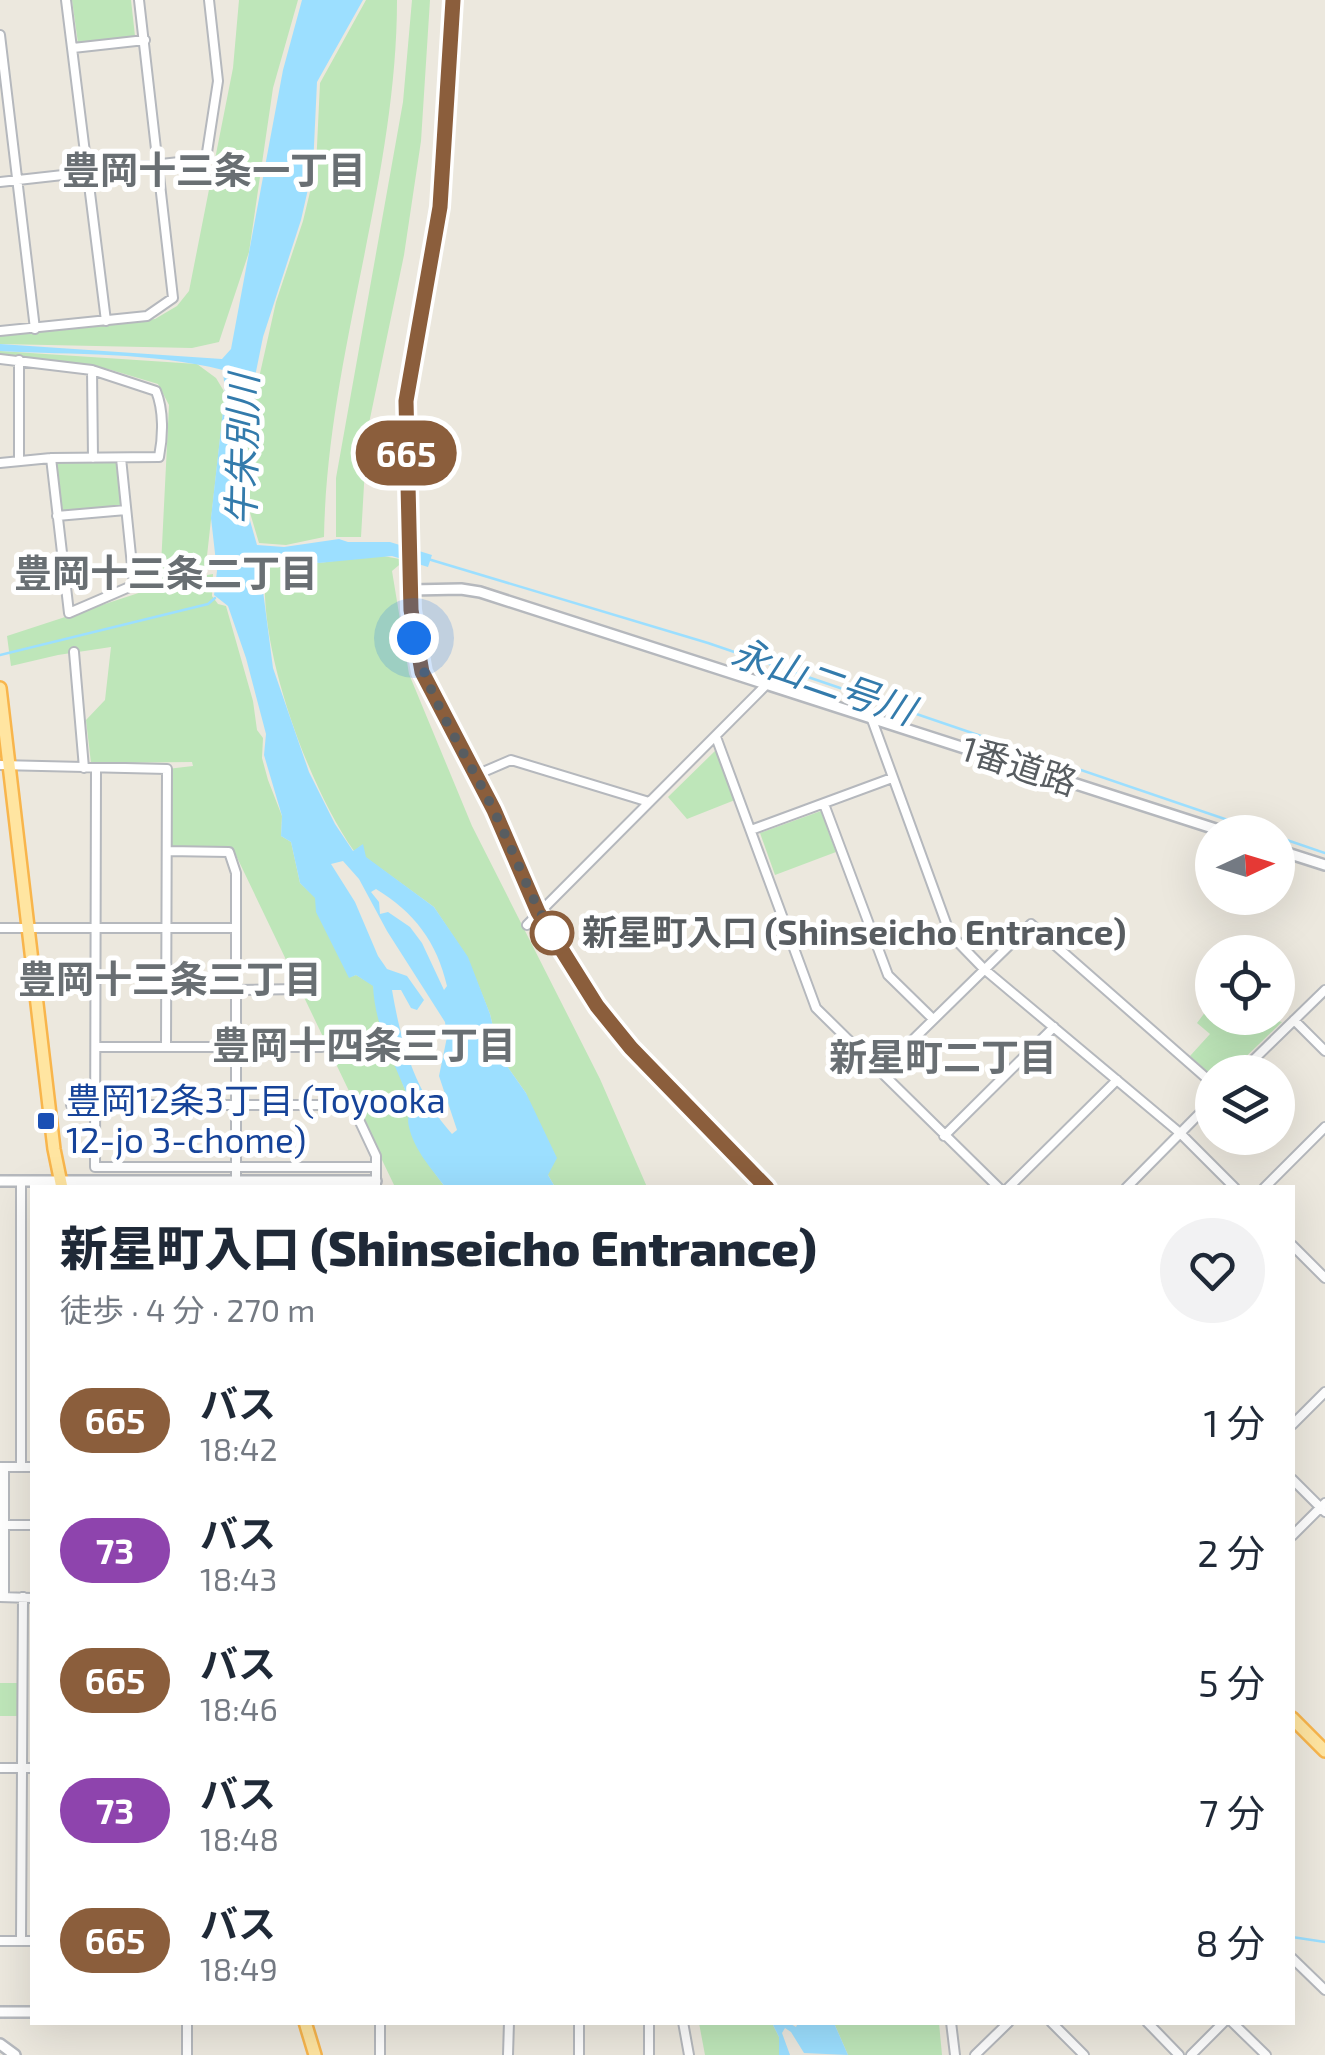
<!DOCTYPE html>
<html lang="ja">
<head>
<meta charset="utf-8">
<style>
	:root { --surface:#fff; --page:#f2f2f3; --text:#1f2937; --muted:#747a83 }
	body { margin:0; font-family:"Exo 2","Noto Sans JP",sans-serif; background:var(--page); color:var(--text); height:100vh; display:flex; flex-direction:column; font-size:38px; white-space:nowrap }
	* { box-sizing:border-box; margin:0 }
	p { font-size:32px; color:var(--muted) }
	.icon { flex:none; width:55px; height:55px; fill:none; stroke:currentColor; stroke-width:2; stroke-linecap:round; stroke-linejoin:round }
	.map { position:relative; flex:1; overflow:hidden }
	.sheet { position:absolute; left:30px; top:1185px; width:1265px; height:840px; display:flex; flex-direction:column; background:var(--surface); border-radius:0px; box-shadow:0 10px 40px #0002 }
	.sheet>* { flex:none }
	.badge { padding:0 20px; border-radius:32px; font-size:35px; line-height:65px }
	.needle { width:65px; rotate:86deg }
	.controls { position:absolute; left:1195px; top:815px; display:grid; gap:20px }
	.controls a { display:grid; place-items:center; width:100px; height:100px; border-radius:50%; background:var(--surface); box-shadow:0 10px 40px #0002; font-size:50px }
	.you { position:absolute; width:50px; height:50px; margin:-25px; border:8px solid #fff; border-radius:50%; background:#1a73e8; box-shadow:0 0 0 15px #1a73e833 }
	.map>.badge { position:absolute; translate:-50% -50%; box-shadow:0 0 0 5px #fff }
	.round { display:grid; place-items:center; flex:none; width:105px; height:105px; border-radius:52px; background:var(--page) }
	.overview { display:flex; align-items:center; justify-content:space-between; height:170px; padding:0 30px }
	h1 { font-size:48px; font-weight:800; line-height:75px }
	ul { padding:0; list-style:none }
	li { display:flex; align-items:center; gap:30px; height:130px; padding:0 30px }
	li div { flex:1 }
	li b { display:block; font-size:38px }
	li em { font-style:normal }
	li .badge { min-width:110px; font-weight:700; text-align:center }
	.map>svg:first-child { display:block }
	.green { fill:#bee6b9 }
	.water { fill:#9cdfff; fill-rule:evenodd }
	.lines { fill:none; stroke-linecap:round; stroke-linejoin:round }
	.stream { stroke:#9cdfff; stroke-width:2.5 }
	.minor-casing { stroke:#b5b8bd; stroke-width:12 }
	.tertiary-casing { stroke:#b5b8bd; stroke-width:14 }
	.primary-casing { stroke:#f8b54c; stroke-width:16 }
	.minor { stroke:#fff; stroke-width:8 }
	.tertiary { stroke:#fff; stroke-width:9 }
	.primary { stroke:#ffe5a1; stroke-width:11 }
	.line-casing { stroke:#fff; stroke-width:22 }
	.line { stroke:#8b5e3c; stroke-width:15 }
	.walk { stroke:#585d61; stroke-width:10; stroke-dasharray:0 18 }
	.stop-dot { fill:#fff; stroke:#8b5e3c; stroke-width:5 }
	.transit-dot { fill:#1a4fb4; stroke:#fff; stroke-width:4 }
	.labels { text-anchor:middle; stroke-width:10; stroke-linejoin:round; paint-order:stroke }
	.street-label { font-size:35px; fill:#585d61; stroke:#fff }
	.stop-label { font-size:35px; font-weight:bold; fill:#585d61; stroke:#fff; text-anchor:start }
	.transit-label { font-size:35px; fill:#164399; stroke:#fff; text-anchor:start }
	.neighbourhood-label { font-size:38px; font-weight:bold; fill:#696f73; stroke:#fff }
	.water-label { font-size:38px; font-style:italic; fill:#337bac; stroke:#fff }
</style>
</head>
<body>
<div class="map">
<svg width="1325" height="2055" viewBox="0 0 1325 2055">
	<rect width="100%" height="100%" fill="#ece8de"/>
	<path class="green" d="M 72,0 L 131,0 L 135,36 L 78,43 Z
		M 239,0 L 298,0 L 273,88 L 249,252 L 219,342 L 192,348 L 0,344 L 0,336 L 155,319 L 177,306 L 189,291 L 233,68 Z
		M 366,0 L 397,0 C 397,181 327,356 324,537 L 286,545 L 259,543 L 243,489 L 248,427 L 276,302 L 303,221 L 316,167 L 320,83 Z
		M 412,0 L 430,0 L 421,141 L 404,255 L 367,433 L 361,537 L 336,537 L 336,478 L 403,102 Z
		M 0,351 L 197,364 L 216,378 L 225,393 L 205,574 L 200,592 L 207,575 L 213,574 L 212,596 L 218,604 L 226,606 L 253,701 L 257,730 L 263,738 L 262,758 L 268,780 L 282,816 L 281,836 L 291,842 L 300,883 L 315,897 L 350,977 L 356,975 L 373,985 L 381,1025 L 410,1103 C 407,1136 427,1163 445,1187 L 395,1187 L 232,847 L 229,852 L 167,851 L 167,769 L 193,766 L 192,762 L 91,763 L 86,720 L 105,700 L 111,647 L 58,655 L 11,666 L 7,636 L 160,586 L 169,405 L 158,384 L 108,369 L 0,355 Z
		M 56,463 L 116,463 L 121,507 L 63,512 Z
		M 287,555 L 319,563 L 378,555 L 405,560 L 392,571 L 409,674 L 472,826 L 600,1079 L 647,1187 L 555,1187 L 548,1175 L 526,1093 L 500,1056 L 490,1014 L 467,957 L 434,907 L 365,857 L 362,845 L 354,851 C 308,786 256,644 266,565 Z
		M 717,749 L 735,800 L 687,819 L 668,797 Z
		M 821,811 L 836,852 L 775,875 L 760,833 Z
		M 1212,1003 L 1212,1018 L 1266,1018 L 1282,1022 L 1230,1072 L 1212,1072 L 1212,1076 L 1190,1056 L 1210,1034 L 1197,1023 Z
		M 0,1683 L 17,1683 L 17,1716 L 0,1716 Z
		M 699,2023 L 772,2023 L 779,2037 L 779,2055 L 705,2055 Z
		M 834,2023 L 939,2023 L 942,2055 L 848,2055 Z"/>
	<path class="water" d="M 302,0 L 363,0 L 317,82 L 313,167 L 301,220 L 263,337 L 245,426 L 241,489 L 257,545 L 284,547 L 339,539 L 348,542 L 390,542 L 432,555 L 428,567 L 392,556 L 319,563 L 287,555 L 259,560 L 273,668 L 309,772 L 335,824 L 353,851 L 363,844 L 366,857 L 434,907 L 468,957 L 490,1014 L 500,1056 L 526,1093 L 557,1158 L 548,1175 L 555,1187 L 445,1187 C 432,1169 414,1150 409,1127 C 406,1117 412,1107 408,1097 C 393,1060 375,1026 373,986 L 356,975 L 349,978 L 316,912 L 315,898 L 300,883 L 291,842 L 281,836 L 282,816 L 264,755 L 266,734 L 246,658 L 228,606 L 214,595 L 217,571 L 211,518 L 225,393 L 223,370 C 152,352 74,355 0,351 L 0,344 L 222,359 L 231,349 L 283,70 ZM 343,861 L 359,879 L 387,931 L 445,1022 L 447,1037 L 439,1076 L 457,1130 L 452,1134 C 415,1092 401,1043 392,990 L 401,990 L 411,1008 L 417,1010 L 424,1000 L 407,976 L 387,969 L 378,956 L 355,902 L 331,864 ZM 376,889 C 414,912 437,942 447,986 L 444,990 L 422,943 L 410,927 L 388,912 L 380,914 L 379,902 L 371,892 Z
		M 772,2023 L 789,2023 L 796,2027 L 798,2023 L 834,2023 L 848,2055 L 804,2053 L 791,2032 L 785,2028 L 782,2033 L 790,2055 L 779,2055 L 779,2037 Z"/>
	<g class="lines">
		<path class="stream" d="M 428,559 L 708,643 L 1263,832
			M 0,655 L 208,604 L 215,598
			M 1278,837 L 1325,853
			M 1292,1937 L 1325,1942"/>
		<g class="minor-casing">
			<path id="minor" d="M 66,0 L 106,321
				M 0,35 L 35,329
				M 73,48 L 145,40
				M 0,182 L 206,159 L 218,81 L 209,0
				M 0,331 L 147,316 L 173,298 L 139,0
				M 0,359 L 92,370 L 156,391 C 164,411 163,437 159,457 L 51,458 L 0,463
				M 92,370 L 93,458
				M 51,458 L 69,613 L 134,585 L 121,458
				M 19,461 L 19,360
				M 57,516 L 126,510
				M 74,652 L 84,768
				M 871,717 L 950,934 L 984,969 L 1180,1133 L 1235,1188
				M 716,737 L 816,1008 L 999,1188
				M 0,765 L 167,769 L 166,1047
				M 96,769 L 95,1167 L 376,1167
				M 476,775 L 511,760 L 649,802
				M 824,804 L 888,975 L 933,1019
				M 751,830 L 892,778
				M 167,851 L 229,852 L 236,873 L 236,1188
				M 527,925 L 767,684
				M 0,928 L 236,928
				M 236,990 L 299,989
				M 1294,1020 L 1325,1051
				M 96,1047 L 322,1047
				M 881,1071 L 1031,924 L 1212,1083
				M 1241,1072 L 1325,990
				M 71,1105 L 352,1105 L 376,1156 L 376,1188
				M 944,1136 L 1054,1027
				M 1008,1188 L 1117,1080
				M 1126,1188 L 1212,1101
				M 1264,1188 L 1325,1127
				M 1292,1245 L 1325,1278
				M 1292,1425 L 1325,1392
				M 0,1467 L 32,1467
				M 21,1467 L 21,1181
				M 1292,1479 L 1325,1512
				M 0,1525 L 32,1525
				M 1292,1536 L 1325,1503
				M 0,1597 L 32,1598
				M 4,1597 L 4,1467
				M 0,1768 L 32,1768
				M 0,1941 L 32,1941
				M 21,1941 L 23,1597
				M 1292,1958 L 1325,1990
				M 187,2022 L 187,2055
				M 649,2022 L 649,2055
				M 683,2022 L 689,2055
				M 951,2022 L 955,2055
				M 1051,2022 L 1084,2055
				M 1147,2022 L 1179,2055
				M 1232,2022 L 1266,2055
				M 380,2055 L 380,2022
				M 508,2055 L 509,2022
				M 579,2055 L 579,2022
				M 975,2055 L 1009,2022
				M 1191,2055 L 1224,2022"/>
		</g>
		<g class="tertiary-casing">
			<path id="tertiary" d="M 411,590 L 461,589 L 480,592 L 1225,832
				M 1278,850 L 1325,865
				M 0,1181 L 376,1181
				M 0,2012 L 32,2012
				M 0,2044 L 15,2055"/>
		</g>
		<g class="primary-casing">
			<path id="primary" d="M 453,0 L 437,233 L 405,401 L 411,610 L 421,673 L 494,810 L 539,913 L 597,1006 L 631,1048 L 767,1188
				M 0,688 L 54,1149 L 62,1188
				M 1292,1718 L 1325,1751
				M 305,2022 L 315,2055"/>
		</g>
		<use href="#minor" class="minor"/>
		<use href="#tertiary" class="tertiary"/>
		<use href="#primary" class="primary"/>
	</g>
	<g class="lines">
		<g class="line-casing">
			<path id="line" d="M 453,0 L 440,207 L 406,401 L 411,610 L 422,672 L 494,810 L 538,912 L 597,1006 L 631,1048 L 767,1188"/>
		</g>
		<use href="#line" class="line"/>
		<path class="walk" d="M 414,638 C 428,699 464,750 491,805 C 515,853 529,897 558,944 L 552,933"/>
	</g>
	<circle class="stop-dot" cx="552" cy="933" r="20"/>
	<rect class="transit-dot" x="36" y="1111" width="20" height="20" rx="5"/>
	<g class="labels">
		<g class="street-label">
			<text transform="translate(1019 766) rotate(18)" y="12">1番道路</text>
		</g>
		<g class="stop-label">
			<text x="582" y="945">新星町入口 (Shinseicho Entrance)</text>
		</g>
		<g class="transit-label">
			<text x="66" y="1113">豊岡12条3丁目 (Toyooka<tspan x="66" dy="40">12-jo 3-chome)</tspan></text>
		</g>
		<g class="neighbourhood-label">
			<text x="214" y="184">豊岡十三条一丁目</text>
			<text x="166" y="587">豊岡十三条二丁目</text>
			<text x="170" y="993">豊岡十三条三丁目</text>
			<text x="364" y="1059">豊岡十四条三丁目</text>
			<text x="943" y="1071">新星町二丁目</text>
		</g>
		<g class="water-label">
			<text transform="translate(243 450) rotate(-89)" y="13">牛朱別川</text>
			<text transform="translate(823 682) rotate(19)" y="13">永山二号川</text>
		</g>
	</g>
</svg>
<div class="controls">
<a><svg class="needle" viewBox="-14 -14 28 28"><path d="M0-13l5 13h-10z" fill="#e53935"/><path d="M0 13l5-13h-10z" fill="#747a83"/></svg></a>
<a><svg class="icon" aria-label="locate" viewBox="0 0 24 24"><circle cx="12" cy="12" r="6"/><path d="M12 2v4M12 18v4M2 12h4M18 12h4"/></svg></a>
<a><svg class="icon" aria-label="layers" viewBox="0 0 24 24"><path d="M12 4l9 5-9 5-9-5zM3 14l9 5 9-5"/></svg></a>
</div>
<div class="you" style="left:414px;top:638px"></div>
<b class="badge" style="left:406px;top:453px;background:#8b5e3c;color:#fff">665</b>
<section class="sheet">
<div class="overview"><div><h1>新星町入口 (Shinseicho Entrance)</h1><p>徒歩 · 4 分 · 270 m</p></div><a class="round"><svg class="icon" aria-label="heart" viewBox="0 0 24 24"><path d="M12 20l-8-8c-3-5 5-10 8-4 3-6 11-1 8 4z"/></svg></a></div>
<ul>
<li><span class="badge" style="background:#8b5e3c;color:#fff">665</span><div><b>バス</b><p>18:42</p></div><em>1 分</em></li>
<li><span class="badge" style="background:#8e44ad;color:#fff">73</span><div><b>バス</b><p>18:43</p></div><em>2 分</em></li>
<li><span class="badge" style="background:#8b5e3c;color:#fff">665</span><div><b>バス</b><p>18:46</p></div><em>5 分</em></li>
<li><span class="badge" style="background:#8e44ad;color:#fff">73</span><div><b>バス</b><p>18:48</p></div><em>7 分</em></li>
<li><span class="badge" style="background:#8b5e3c;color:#fff">665</span><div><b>バス</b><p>18:49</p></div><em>8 分</em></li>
</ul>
</section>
</div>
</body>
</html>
